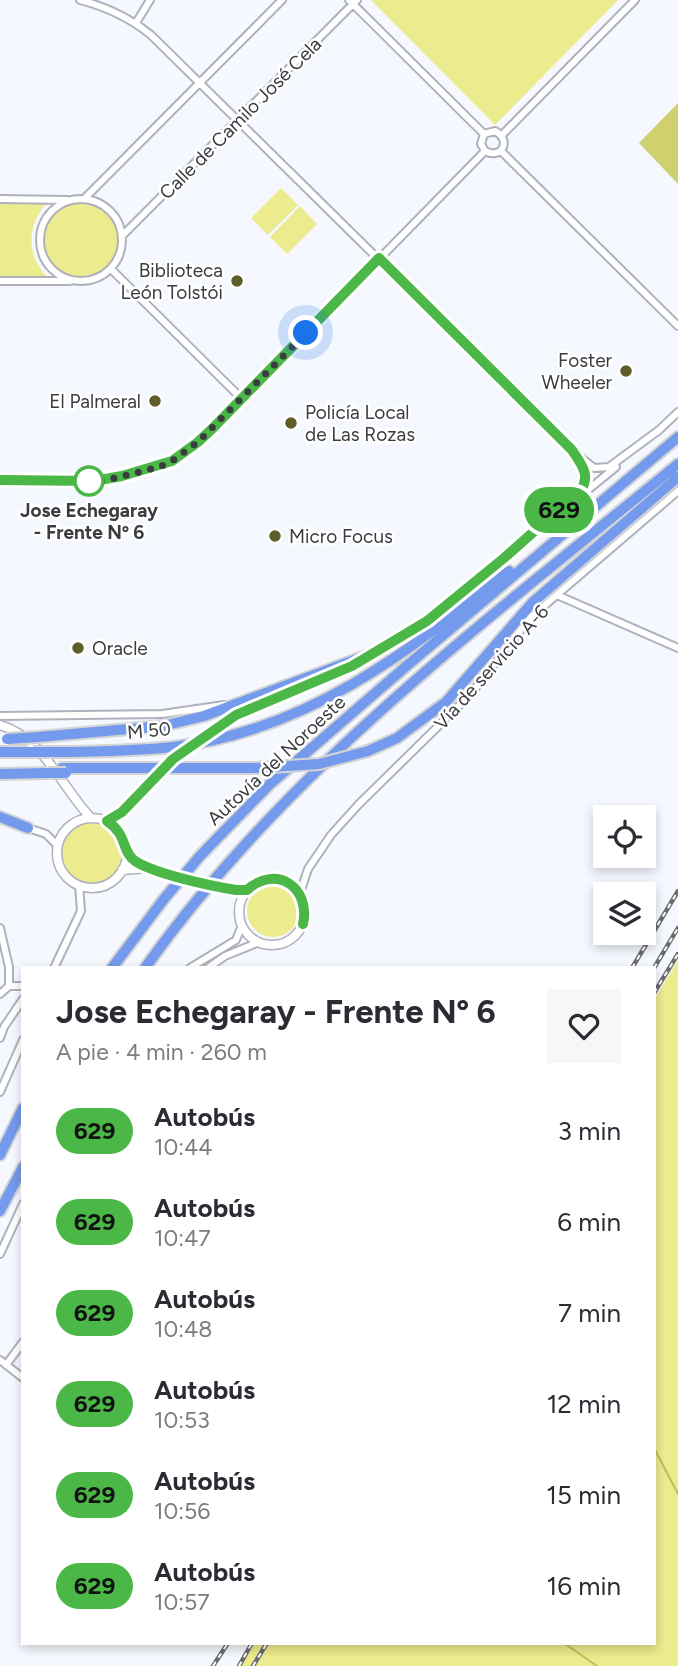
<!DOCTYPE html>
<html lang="es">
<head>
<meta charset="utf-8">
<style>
	:root { --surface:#fff; --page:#f7f7f7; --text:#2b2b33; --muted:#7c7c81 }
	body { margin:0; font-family:Figtree,sans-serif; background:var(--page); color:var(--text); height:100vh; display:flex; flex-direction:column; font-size:26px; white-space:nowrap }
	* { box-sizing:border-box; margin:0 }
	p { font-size:23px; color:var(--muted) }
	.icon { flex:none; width:38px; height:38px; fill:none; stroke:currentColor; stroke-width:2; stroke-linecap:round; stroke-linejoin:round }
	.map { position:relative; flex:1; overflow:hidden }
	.drawer { position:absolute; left:21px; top:966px; width:635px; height:679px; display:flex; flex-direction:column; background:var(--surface); border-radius:0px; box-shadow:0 4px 10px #0003 }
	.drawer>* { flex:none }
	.badge { padding:0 14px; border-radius:23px; font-size:24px; line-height:46px }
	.controls { position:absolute; left:593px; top:805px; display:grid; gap:14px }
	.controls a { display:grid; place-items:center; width:63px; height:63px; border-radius:0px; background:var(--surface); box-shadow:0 4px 10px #0003; font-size:35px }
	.you { position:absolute; width:35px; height:35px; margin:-18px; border:5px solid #fff; border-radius:50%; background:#1a73e8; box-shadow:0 0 0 10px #1a73e833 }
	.map>.badge { position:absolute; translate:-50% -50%; box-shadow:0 0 0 4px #fff }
	.round { display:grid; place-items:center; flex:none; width:74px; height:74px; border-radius:0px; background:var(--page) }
	.head { display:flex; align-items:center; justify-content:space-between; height:119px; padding:0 35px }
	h1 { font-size:33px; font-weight:700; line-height:52px }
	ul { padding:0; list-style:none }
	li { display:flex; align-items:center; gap:21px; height:91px; padding:0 35px }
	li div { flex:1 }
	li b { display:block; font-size:26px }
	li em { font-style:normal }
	li .badge { min-width:77px; font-weight:700; text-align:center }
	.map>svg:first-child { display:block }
	.green { fill:#eceb8e }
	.forest { fill:#d1d06f }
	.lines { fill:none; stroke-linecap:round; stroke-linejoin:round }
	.stream { stroke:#bfbe5d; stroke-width:2 }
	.street-tunnel { stroke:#d0d2d8; stroke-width:6; stroke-dasharray:6 3; stroke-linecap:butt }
	.secondary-tunnel { stroke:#d0d2d8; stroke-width:8; stroke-dasharray:8 4; stroke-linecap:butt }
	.street-casing { stroke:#aeb2bb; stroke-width:10 }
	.secondary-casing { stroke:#aeb2bb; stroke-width:11 }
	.highway-casing { stroke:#d4d4d5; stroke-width:14 }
	.street { stroke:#fff; stroke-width:6 }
	.secondary { stroke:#fff; stroke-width:8 }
	.highway { stroke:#749aed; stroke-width:10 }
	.rail-casing { stroke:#696b6f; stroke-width:4.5 }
	.rail { stroke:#fff; stroke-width:2; stroke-dasharray:5; stroke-linecap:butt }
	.highway-bridge-casing { stroke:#d4d4d5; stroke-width:14; stroke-linecap:butt }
	.highway-bridge { stroke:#749aed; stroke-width:10 }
	.line-casing { stroke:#fff; stroke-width:16 }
	.line { stroke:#4ab747; stroke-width:10 }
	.walk { stroke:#3a3c3f; stroke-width:7; stroke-dasharray:0 12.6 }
	.poi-dot { fill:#5f5e2b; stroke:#fff; stroke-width:2.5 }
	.stop-dot { fill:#fff; stroke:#4ab747; stroke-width:3.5 }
	.labels { text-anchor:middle; stroke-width:5; stroke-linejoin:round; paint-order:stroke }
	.street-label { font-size:19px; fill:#3a3c3f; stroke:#fff }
	.poi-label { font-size:19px; fill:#3a3c3f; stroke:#fff; text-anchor:end }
	.stop-label { font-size:19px; font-weight:bold; fill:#3a3c3f; stroke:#fff }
</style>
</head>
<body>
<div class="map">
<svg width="678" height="1666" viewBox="0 0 678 1666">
	<rect width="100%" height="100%" fill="#f5f8fe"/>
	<path class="green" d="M 371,0 L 618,0 L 495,125 Z
		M 281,188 L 298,205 L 268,235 L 251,218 Z
		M 46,203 C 27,227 26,254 47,277 L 0,278 L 0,204 Z
		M44 240a37 37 0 1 1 74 0a37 37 0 1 1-74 0Z
		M 300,206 L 317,224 L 287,254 L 270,237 Z
		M62 853a30 30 0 1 1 60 0a30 30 0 1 1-60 0Z
		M247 911a26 26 0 1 1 52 0a26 26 0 1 1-52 0Z
		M 678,960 L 678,1666 L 238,1666 L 253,1643 L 654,1643 L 654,1000 Z"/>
	<path class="forest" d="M 678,103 L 678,184 L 639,143 Z"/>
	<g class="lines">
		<path class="stream" d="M 654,1448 L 678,1494
			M 564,1643 L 597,1666"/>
		<path class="street-tunnel" d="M 150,781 L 173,759 L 213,730"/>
		<path class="secondary-tunnel" d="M 168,873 L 212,885"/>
		<g class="street-casing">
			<path id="street" d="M 80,0 C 107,7 129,17 151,35 L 572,450 L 594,468 L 609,467 L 659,430
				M 349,0 L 484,134
				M 136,23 L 150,0
				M 484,134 L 495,131 C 512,140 502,160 485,151
				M 484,134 L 481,144 L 485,151
				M 502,135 L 635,0
				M 501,151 L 678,326
				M40 240a41 41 0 1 1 82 0a41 41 0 1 1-82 0Z
				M 0,199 L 67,200
				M 84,199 L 282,0
				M 122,236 L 357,0
				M 111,269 L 242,399
				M 0,281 L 70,281
				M 657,432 L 678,412
				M 0,480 L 103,481 L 172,461 L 198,442 L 242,399 L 485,151
				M 572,498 C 592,480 588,475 575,455
				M 557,595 L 678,648
				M 376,652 L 427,621 L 616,467
				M 0,716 L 162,714 L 224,705
				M 213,730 L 236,715 L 338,672
				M 107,822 L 122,812 L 150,781
				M 28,828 L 46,834 L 58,846
				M 300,893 L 308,869 L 331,835 L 359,804 L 470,695 L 531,617 L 678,491
				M 0,928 L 9,967 L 9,986 L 0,994
				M 54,968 L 81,911 L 79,885
				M 190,968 L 236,940 L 242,925
				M 208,968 L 225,956 L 259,942
				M 9,986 L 23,986
				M 0,1038 L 4,1027 L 23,999
				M 0,1092 L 23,1040
				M 0,1254 L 23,1204
				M 0,1360 L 23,1378
				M 6,1365 L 23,1342"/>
		</g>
		<g class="secondary-casing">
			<path id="secondary" d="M 0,725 C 43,737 62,788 91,818
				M57 853a35 35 0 1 1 70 0a35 35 0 1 1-70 0Z
				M 127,853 L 135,861 L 168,873
				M 122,870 L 148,868
				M239 912a33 33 0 1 1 66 0a33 33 0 1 1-66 0Z
				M 222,888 L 247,890"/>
		</g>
		<g class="highway-casing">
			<path id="highway" d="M 38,737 L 163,726 L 204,716 L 376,652
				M 368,751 L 397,738 L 446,702 L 533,602 L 678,477
				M 0,752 L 33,752
				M 50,752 C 91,752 132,751 173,747 C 306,731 408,653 509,571
				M 62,768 L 255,768
				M 0,774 L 48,773
				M 0,817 L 28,828
				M 112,968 L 164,899 L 200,856 L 269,785 L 403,669 L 678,437
				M 145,968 C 288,767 489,619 678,464
				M 0,1155 L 23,1108
				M 0,1211 L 23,1167"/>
		</g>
		<use href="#street" class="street"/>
		<use href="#secondary" class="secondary"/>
		<use href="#highway" class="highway"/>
		<g class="rail-casing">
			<path id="rail" d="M 632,968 L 678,891
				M 654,968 L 678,928
				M 654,993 L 678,954
				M 213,1666 L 228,1643
				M 239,1666 L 252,1643
				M 253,1666 L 267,1643"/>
		</g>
		<use href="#rail" class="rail"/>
		<g class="highway-bridge-casing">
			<path id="highway-bridge" d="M 7,739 L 38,737
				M 33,752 L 50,752
				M 255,768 L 319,764 L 368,751
				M 48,773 L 66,773"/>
		</g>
		<use href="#highway-bridge" class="highway-bridge"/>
	</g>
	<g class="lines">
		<g class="line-casing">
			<path id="line" d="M 0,480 L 94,481 L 122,476 L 172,461 L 198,442 L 213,428 L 379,258 L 572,450 C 581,464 591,475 581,490 L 504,558 L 427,621 L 352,666 L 236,715 L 173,759 L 122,812 L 107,821 C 128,835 121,851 135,861 C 155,874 211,886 236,890 L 247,890 C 276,864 311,887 303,924"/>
		</g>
		<use href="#line" class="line"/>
		<path class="walk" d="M 89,481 L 103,481 L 159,467 L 172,461 L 198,442 L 306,333"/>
	</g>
	<g class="poi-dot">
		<circle cx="237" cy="281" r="7"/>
		<circle cx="626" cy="371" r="7"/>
		<circle cx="155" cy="401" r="7"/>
		<circle cx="291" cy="423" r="7"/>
		<circle cx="275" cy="536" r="7"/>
		<circle cx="78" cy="648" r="7"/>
	</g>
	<circle class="stop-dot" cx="89" cy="481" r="14"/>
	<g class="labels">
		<g class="street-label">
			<text transform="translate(240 118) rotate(-45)" y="7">Calle de Camilo José Cela</text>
			<text transform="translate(491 667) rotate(-48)" y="7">Vía de servicio A-6</text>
			<text transform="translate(149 730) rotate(-5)" y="7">M 50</text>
			<text transform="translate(276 760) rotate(-43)" y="7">Autovía del Noroeste</text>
		</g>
		<g class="poi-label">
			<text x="223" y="277">Biblioteca<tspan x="223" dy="22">León Tolstói</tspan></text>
			<text x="612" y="367">Foster<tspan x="612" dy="22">Wheeler</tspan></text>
			<text x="141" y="408">El Palmeral</text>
			<text x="305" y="419" text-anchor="start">Policía Local<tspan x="305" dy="22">de Las Rozas</tspan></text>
			<text x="289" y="543" text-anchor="start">Micro Focus</text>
			<text x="92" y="655" text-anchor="start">Oracle</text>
		</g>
		<g class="stop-label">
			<text x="89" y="517">Jose Echegaray<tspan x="89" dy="22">- Frente Nº 6</tspan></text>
		</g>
	</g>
</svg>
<div class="controls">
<a><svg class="icon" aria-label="locate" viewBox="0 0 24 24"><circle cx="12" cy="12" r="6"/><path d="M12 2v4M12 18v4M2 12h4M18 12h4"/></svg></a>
<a><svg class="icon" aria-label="layers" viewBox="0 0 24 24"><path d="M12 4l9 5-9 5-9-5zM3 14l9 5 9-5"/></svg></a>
</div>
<div class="you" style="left:306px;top:333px"></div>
<b class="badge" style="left:559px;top:510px;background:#4ab747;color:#111">629</b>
<section class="drawer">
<div class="head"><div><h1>Jose Echegaray - Frente Nº 6</h1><p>A pie · 4 min · 260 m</p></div><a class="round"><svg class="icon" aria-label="heart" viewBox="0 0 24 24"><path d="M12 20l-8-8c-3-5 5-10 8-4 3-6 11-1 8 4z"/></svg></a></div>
<ul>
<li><span class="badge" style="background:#4ab747;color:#111">629</span><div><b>Autobús</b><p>10:44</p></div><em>3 min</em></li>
<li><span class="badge" style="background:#4ab747;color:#111">629</span><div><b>Autobús</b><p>10:47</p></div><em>6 min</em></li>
<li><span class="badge" style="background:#4ab747;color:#111">629</span><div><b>Autobús</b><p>10:48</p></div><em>7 min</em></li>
<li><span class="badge" style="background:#4ab747;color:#111">629</span><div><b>Autobús</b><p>10:53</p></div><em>12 min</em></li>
<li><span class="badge" style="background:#4ab747;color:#111">629</span><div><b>Autobús</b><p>10:56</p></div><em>15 min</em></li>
<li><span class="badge" style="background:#4ab747;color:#111">629</span><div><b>Autobús</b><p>10:57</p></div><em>16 min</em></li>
</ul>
</section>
</div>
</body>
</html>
